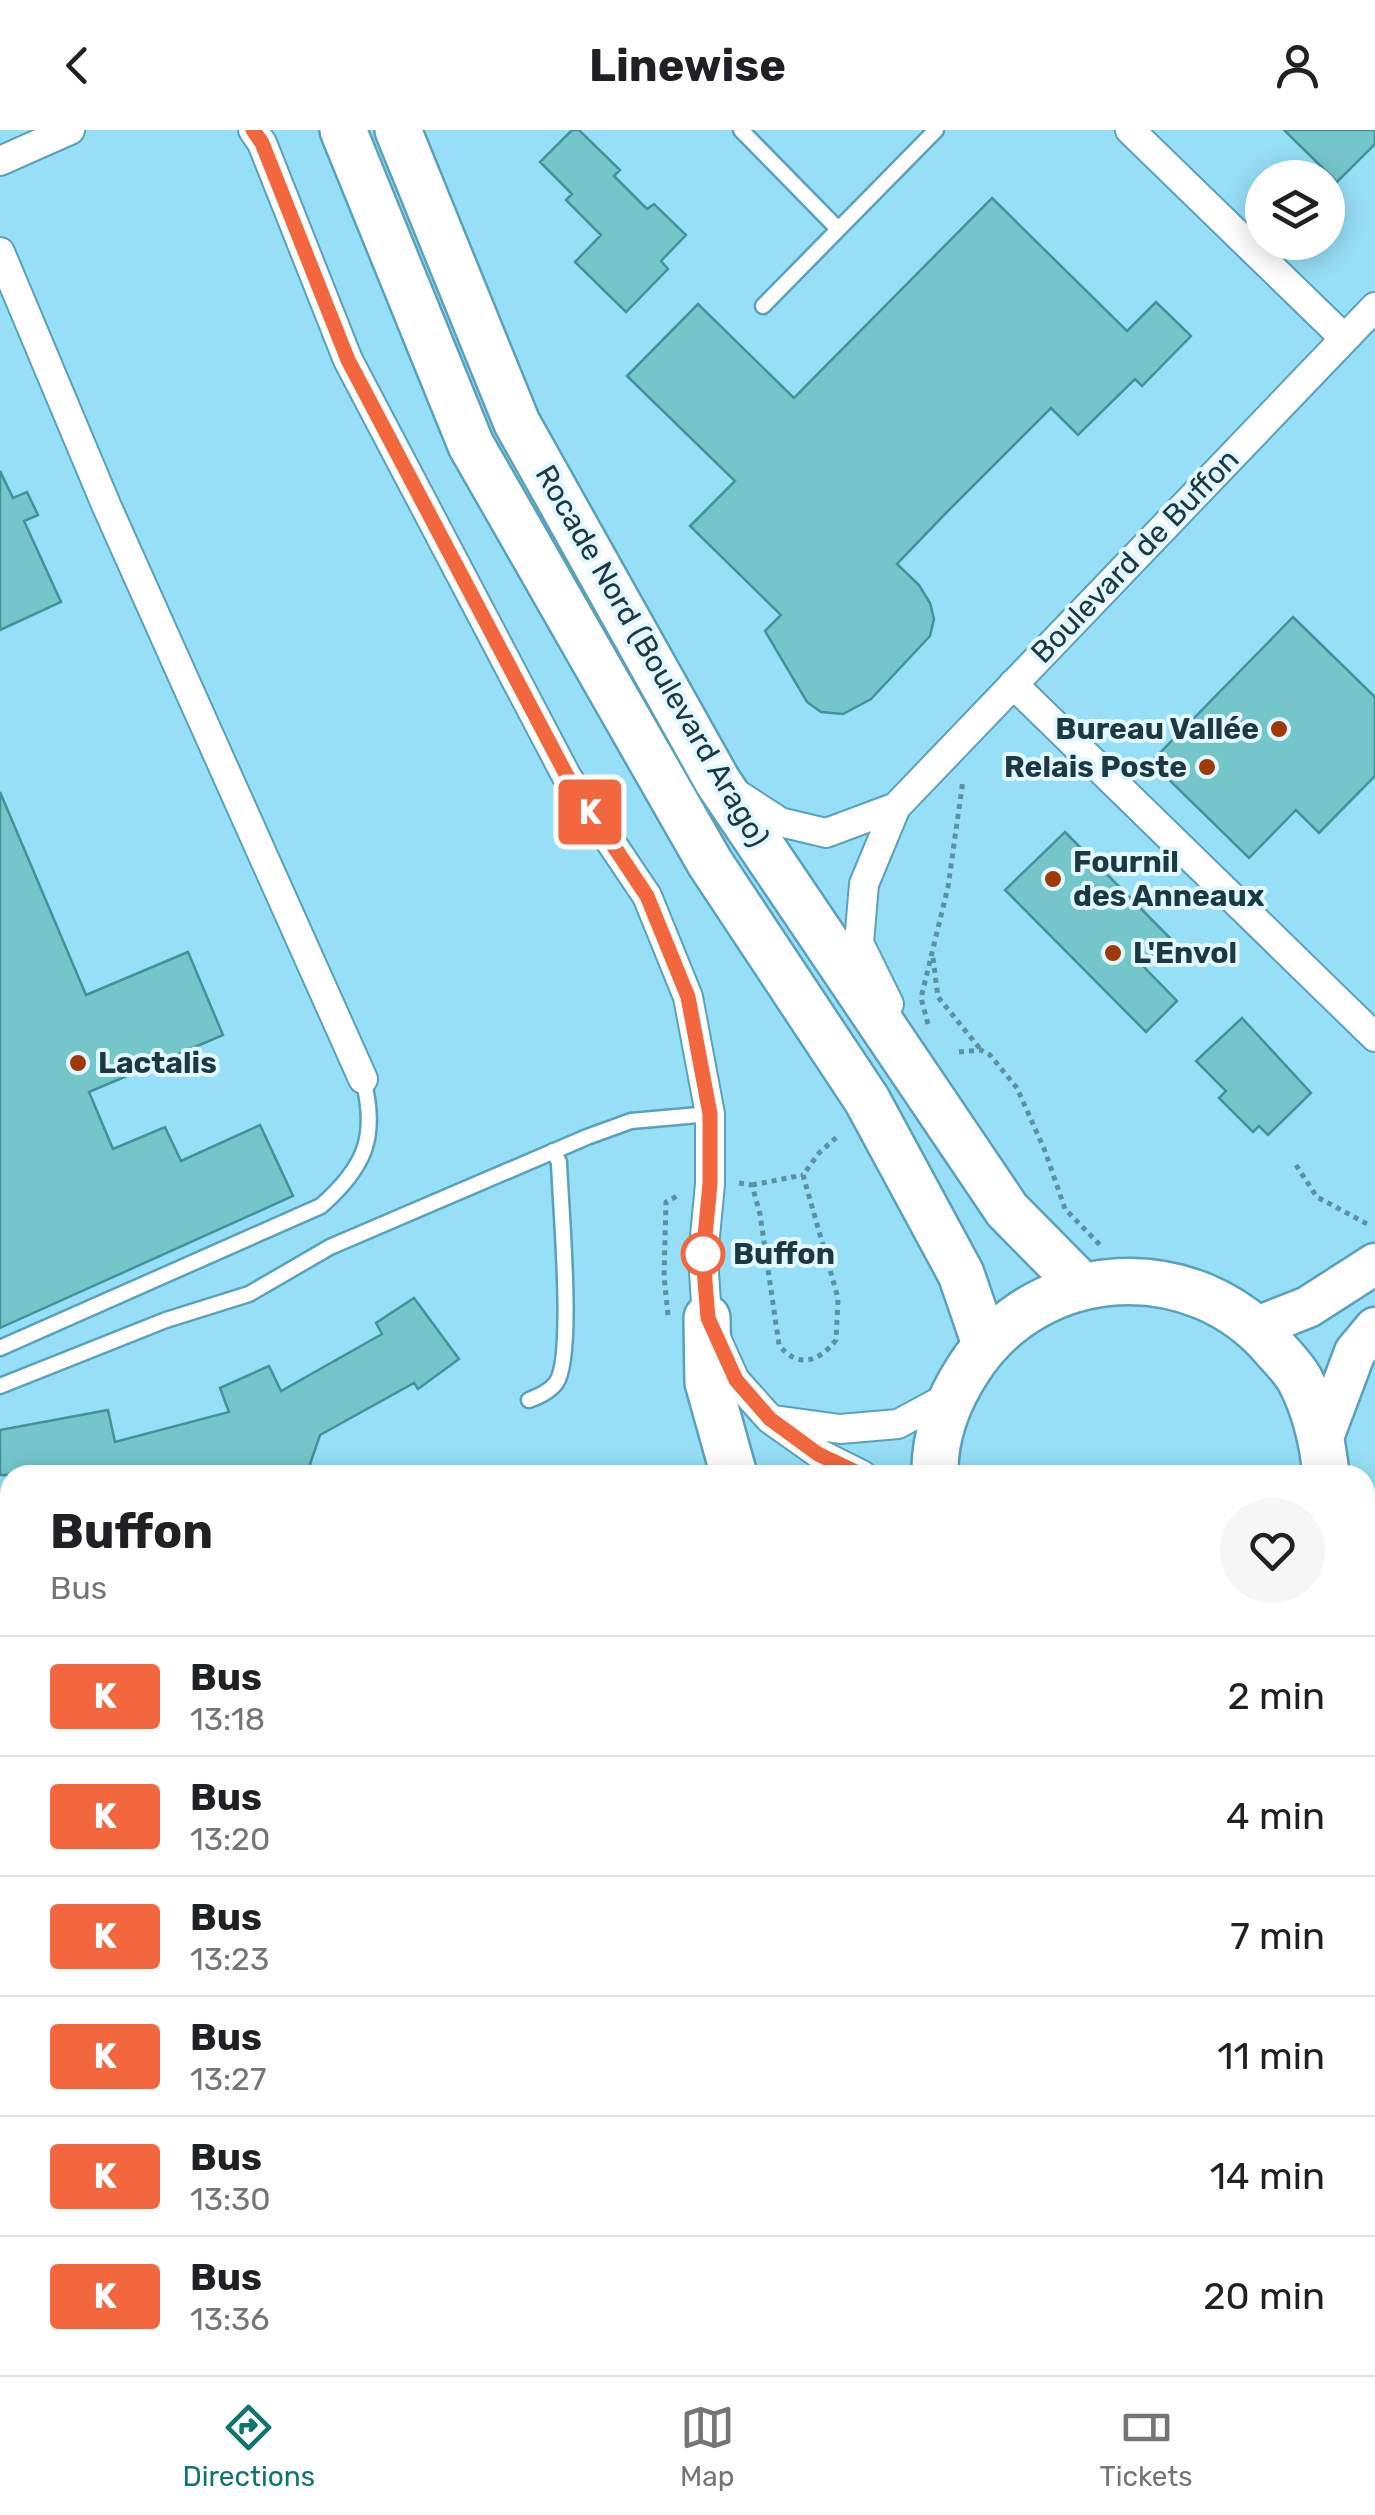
<!DOCTYPE html>
<html lang="en">
<head>
<meta charset="utf-8">
<style>
	:root { --surface:#fff; --page:#f6f6f6; --text:#202124; --muted:#757577; --line:#e0e0e0; --accent:#0f766e }
	body { margin:0; font-family:Rubik,sans-serif; background:var(--page); color:var(--text); height:100vh; display:flex; flex-direction:column; font-size:38px; white-space:nowrap }
	* { box-sizing:border-box; margin:0 }
	p { font-size:32px; color:var(--muted) }
	.icon { flex:none; width:55px; height:55px; fill:none; stroke:currentColor; stroke-width:2; stroke-linecap:round; stroke-linejoin:round }
	.map { position:relative; flex:1; overflow:hidden }
	.panel { position:absolute; left:0px; top:1335px; width:1375px; height:910px; display:flex; flex-direction:column; background:var(--surface); border-radius:30px 30px 0 0; box-shadow:0 5px 25px #0003 }
	.panel>* { flex:none }
	.badge { padding:0 20px; border-radius:8px; font-size:35px; line-height:65px }
	.buttons { position:absolute; left:1245px; top:30px; display:grid; gap:20px }
	.buttons a { display:grid; place-items:center; width:100px; height:100px; border-radius:50%; background:var(--surface); box-shadow:0 5px 25px #0003; font-size:50px }
	.map>.badge { position:absolute; translate:-50% -50%; box-shadow:0 0 0 5px #fff }
	.round { display:grid; place-items:center; flex:none; width:105px; height:105px; border-radius:52px; background:var(--page) }
	.overview { display:flex; align-items:center; justify-content:space-between; height:170px; padding:0 50px }
	h1 { font-size:48px; font-weight:700; line-height:75px }
	ul { padding:0; list-style:none }
	li { display:flex; align-items:center; gap:30px; height:120px; padding:0 50px; border-top:2px solid var(--line) }
	li div { flex:1 }
	li b { display:block; font-size:38px }
	li em { font-style:normal }
	li .badge { min-width:110px; font-weight:700; text-align:center }
	header { display:flex; justify-content:space-between; align-items:center; height:130px; padding:0 50px; background:var(--surface); font-size:45px; font-weight:700 }
	.dock { display:flex; justify-content:space-around; align-items:center; height:140px; border-top:2px solid var(--line); background:var(--surface); font-size:28px; color:var(--muted) }
	.dock a { display:grid; justify-items:center; gap:5px }
	.dock .on { color:var(--accent) }
	.map>svg:first-child { display:block }
	.green { fill:#78cda3 }
	.building { fill:#75c6cb; stroke:#419399; stroke-width:2.5 }
	.lines { fill:none; stroke-linecap:round; stroke-linejoin:round }
	.service-casing { stroke:#5aa1b9; stroke-width:19 }
	.minor-casing { stroke:#5aa1b9; stroke-width:32 }
	.secondary-casing { stroke:#5aa1b9; stroke-width:45 }
	.primary-casing { stroke:#5aa1b9; stroke-width:50 }
	.path { stroke:#5c91a3; stroke-width:5; stroke-dasharray:5 5; stroke-linecap:butt }
	.service { stroke:#fff; stroke-width:14 }
	.minor { stroke:#fff; stroke-width:28 }
	.secondary { stroke:#fff; stroke-width:40 }
	.primary { stroke:#fff; stroke-width:45 }
	.line-casing { stroke:#fff; stroke-width:22 }
	.line { stroke:#f2673d; stroke-width:15 }
	.poi-dot { fill:#9f3a08; stroke:#e3f7ff; stroke-width:4 }
	.stop-dot { fill:#fff; stroke:#f2673d; stroke-width:5 }
	.labels { text-anchor:middle; stroke-width:8; stroke-linejoin:round; paint-order:stroke }
	.street-label { font-size:30px; fill:#1b3943; stroke:#e3f7ff }
	.poi-label { font-size:30px; font-weight:bold; fill:#1b3943; stroke:#e3f7ff; text-anchor:start }
	.stop-label { font-size:30px; font-weight:bold; fill:#1b3943; stroke:#e3f7ff; text-anchor:start }
</style>
</head>
<body>
<header><svg class="icon" aria-label="back" viewBox="0 0 24 24"><path d="M15 5l-7 7 7 7"/></svg>Linewise<svg class="icon" aria-label="person" viewBox="0 0 24 24"><circle cx="12" cy="8" r="4"/><path d="M4 21q1-7 8-7t8 7"/></svg></header>
<div class="map">
<svg width="1375" height="2245" viewBox="0 0 1375 2245">
	<rect width="100%" height="100%" fill="#96dff7"/>
	<path class="green" d="M 559,2235 L 865,2235 L 870,2242 L 928,2245 L 567,2245 Z"/>
	<path class="building" d="M 572,0 L 579,0 L 620,40 L 614,46 L 647,79 L 654,74 L 686,105 L 661,131 L 668,139 L 626,182 L 575,132 L 601,105 L 566,70 L 572,64 L 540,32 Z
		M 1284,0 L 1375,0 L 1375,14 L 1337,52 Z
		M 992,68 L 1127,201 L 1156,172 L 1191,206 L 1142,256 L 1135,249 L 1078,305 L 1051,278 L 944,385 L 897,434 L 919,455 L 930,473 L 934,489 L 930,506 L 871,569 L 843,584 L 821,582 L 807,572 L 765,501 L 781,485 L 690,396 L 735,351 L 627,246 L 698,174 L 794,268 Z
		M 0,341 L 13,368 L 27,362 L 38,385 L 24,391 L 61,472 L 0,500 Z
		M 1293,487 L 1375,567 L 1375,646 L 1319,703 L 1296,680 L 1249,728 L 1151,632 Z
		M 0,662 L 86,865 L 188,822 L 223,905 L 89,962 L 113,1019 L 165,997 L 181,1031 L 260,995 L 293,1066 L 0,1198 Z
		M 1065,702 L 1171,809 L 1143,836 L 1177,871 L 1146,902 L 1005,760 Z
		M 1242,888 L 1311,963 L 1268,1005 L 1259,996 L 1253,1002 L 1219,968 L 1226,961 L 1196,931 Z
		M 414,1168 L 459,1229 L 418,1259 L 414,1253 L 320,1305 L 309,1337 L 293,1345 L 244,1345 L 242,1339 L 223,1345 L 0,1345 L 0,1300 L 108,1280 L 115,1312 L 229,1282 L 220,1258 L 269,1236 L 281,1261 L 382,1204 L 376,1193 Z"/>
	<g class="lines">
		<g class="service-casing">
			<path id="service" d="M 741,0 L 838,99
				M 763,176 L 936,0
				M 0,1218 L 321,1076 C 365,1037 378,1007 363,949
				M 0,1256 L 166,1190 L 249,1164 L 330,1117 L 587,1007 L 631,991 L 710,984
				M 529,1270 C 539,1266 549,1262 556,1253 C 575,1228 560,1071 559,1032 L 553,1021
				M 1365,1715 L 1375,1718
				M 1365,2134 L 1375,2127
				M 244,2235 L 252,2245
				M 429,2235 L 437,2245
				M 144,2245 L 157,2235
				M 904,2245 L 918,2235
				M 1062,2245 L 1076,2235
				M 1205,2245 L 1219,2235"/>
		</g>
		<g class="minor-casing">
			<path id="minor" d="M 253,0 L 262,13 L 348,230 L 567,647 L 647,766 L 688,867 L 710,984 L 710,1054 L 703,1127 L 707,1188 L 735,1250 L 770,1289 L 818,1323 L 862,1345
				M 1130,0 L 1344,208
				M 0,31 L 70,0
				M 0,122 L 107,377 L 363,949
				M 1013,554 L 1375,907
				M 737,664 L 780,692 L 826,703 L 896,677
				M 889,874 L 859,813 L 864,754 L 896,677 L 1375,177
				M 774,1290 L 840,1299 L 898,1294 L 950,1266"/>
		</g>
		<g class="secondary-casing">
			<path id="secondary" d="M 1257,1197 L 1308,1177 L 1375,1134
				M 1322,1310 L 1355,1222 L 1375,1198"/>
		</g>
		<g class="primary-casing">
			<path id="primary" d="M 343,0 L 471,315 L 710,733 L 867,970 L 961,1144 L 985,1214
				M 398,0 L 517,293 L 718,652 L 1007,1080 L 1082,1156
				M 707,1188 L 708,1252 L 734,1345
				M 935,1345 C 934,1306 948,1270 969,1238 C 1039,1130 1194,1122 1276,1220 C 1284,1229 1294,1239 1300,1250 C 1315,1279 1323,1313 1326,1345
				M 1365,1441 L 1375,1455
				M 1365,1563 L 1375,1571
				M 0,2177 L 10,2169
				M 0,2235 L 10,2227"/>
		</g>
		<path class="path" d="M 933,828 L 938,867 L 981,920
			M 928,894 L 921,868 L 948,757 L 963,650
			M 959,922 L 981,920 L 990,925 L 1017,958 L 1045,1021 L 1065,1079 L 1101,1116
			M 1296,1035 L 1317,1067 L 1371,1096
			M 739,1053 L 752,1055 L 760,1084 L 779,1215 C 798,1239 819,1232 836,1210 L 838,1168 L 803,1045 L 819,1023 L 839,1005
			M 752,1055 L 803,1045
			M 668,1185 L 664,1146 L 666,1072 L 679,1065
			M 0,2118 L 10,2111"/>
		<use href="#service" class="service"/>
		<use href="#minor" class="minor"/>
		<use href="#secondary" class="secondary"/>
		<use href="#primary" class="primary"/>
	</g>
	<g class="lines">
		<g class="line-casing">
			<path id="line" d="M 253,0 L 262,13 L 348,230 L 567,646 L 647,766 L 688,867 L 710,984 L 710,1054 L 703,1127 L 708,1188 L 736,1250 L 770,1289 L 818,1324 L 862,1345"/>
		</g>
		<use href="#line" class="line"/>
	</g>
	<g class="poi-dot">
		<circle cx="1279" cy="599" r="10"/>
		<circle cx="1207" cy="637" r="10"/>
		<circle cx="1053" cy="749" r="10"/>
		<circle cx="1113" cy="823" r="10"/>
		<circle cx="78" cy="933" r="10"/>
	</g>
	<circle class="stop-dot" cx="703" cy="1124" r="20"/>
	<g class="labels">
		<g class="street-label">
			<text transform="translate(1135 426) rotate(-46)" y="10">Boulevard de Buffon</text>
			<text transform="translate(652 526) rotate(60)" y="10">Rocade Nord (Boulevard Arago)</text>
		</g>
		<g class="poi-label">
			<text x="1259" y="609" text-anchor="end">Bureau Vallée</text>
			<text x="1187" y="647" text-anchor="end">Relais Poste</text>
			<text x="1073" y="742">Fournil<tspan x="1073" dy="34">des Anneaux</tspan></text>
			<text x="1133" y="833">L'Envol</text>
			<text x="98" y="943">Lactalis</text>
		</g>
		<g class="stop-label">
			<text x="733" y="1134">Buffon</text>
		</g>
	</g>
</svg>
<div class="buttons">
<a><svg class="icon" aria-label="layers" viewBox="0 0 24 24"><path d="M12 4l9 5-9 5-9-5zM3 14l9 5 9-5"/></svg></a>
</div>
<b class="badge" style="left:590px;top:682px;background:#f2673d;color:#fff">K</b>
<section class="panel">
<div class="overview"><div><h1>Buffon</h1><p>Bus</p></div><a class="round"><svg class="icon" aria-label="heart" viewBox="0 0 24 24"><path d="M12 20l-8-8c-3-5 5-10 8-4 3-6 11-1 8 4z"/></svg></a></div>
<ul>
<li><span class="badge" style="background:#f2673d;color:#fff">K</span><div><b>Bus</b><p>13:18</p></div><em>2 min</em></li>
<li><span class="badge" style="background:#f2673d;color:#fff">K</span><div><b>Bus</b><p>13:20</p></div><em>4 min</em></li>
<li><span class="badge" style="background:#f2673d;color:#fff">K</span><div><b>Bus</b><p>13:23</p></div><em>7 min</em></li>
<li><span class="badge" style="background:#f2673d;color:#fff">K</span><div><b>Bus</b><p>13:27</p></div><em>11 min</em></li>
<li><span class="badge" style="background:#f2673d;color:#fff">K</span><div><b>Bus</b><p>13:30</p></div><em>14 min</em></li>
<li><span class="badge" style="background:#f2673d;color:#fff">K</span><div><b>Bus</b><p>13:36</p></div><em>20 min</em></li>
</ul>
</section>
</div>
<nav class="dock">
<a class="on"><svg class="icon" aria-label="directions" viewBox="0 0 24 24"><path d="M12 3l9 9-9 9-9-9zM9 14v-3h6M13 9l2 2-2 2"/></svg>Directions</a>
<a><svg class="icon" aria-label="map" viewBox="0 0 24 24"><path d="M3 6l6-2 6 2 6-2v14l-6 2-6-2-6 2zM9 4v14M15 6v14"/></svg>Map</a>
<a><svg class="icon" aria-label="tickets" viewBox="0 0 24 24"><path d="M3 7h18v10H3zM15 7v10"/></svg>Tickets</a>
</nav>
</body>
</html>
